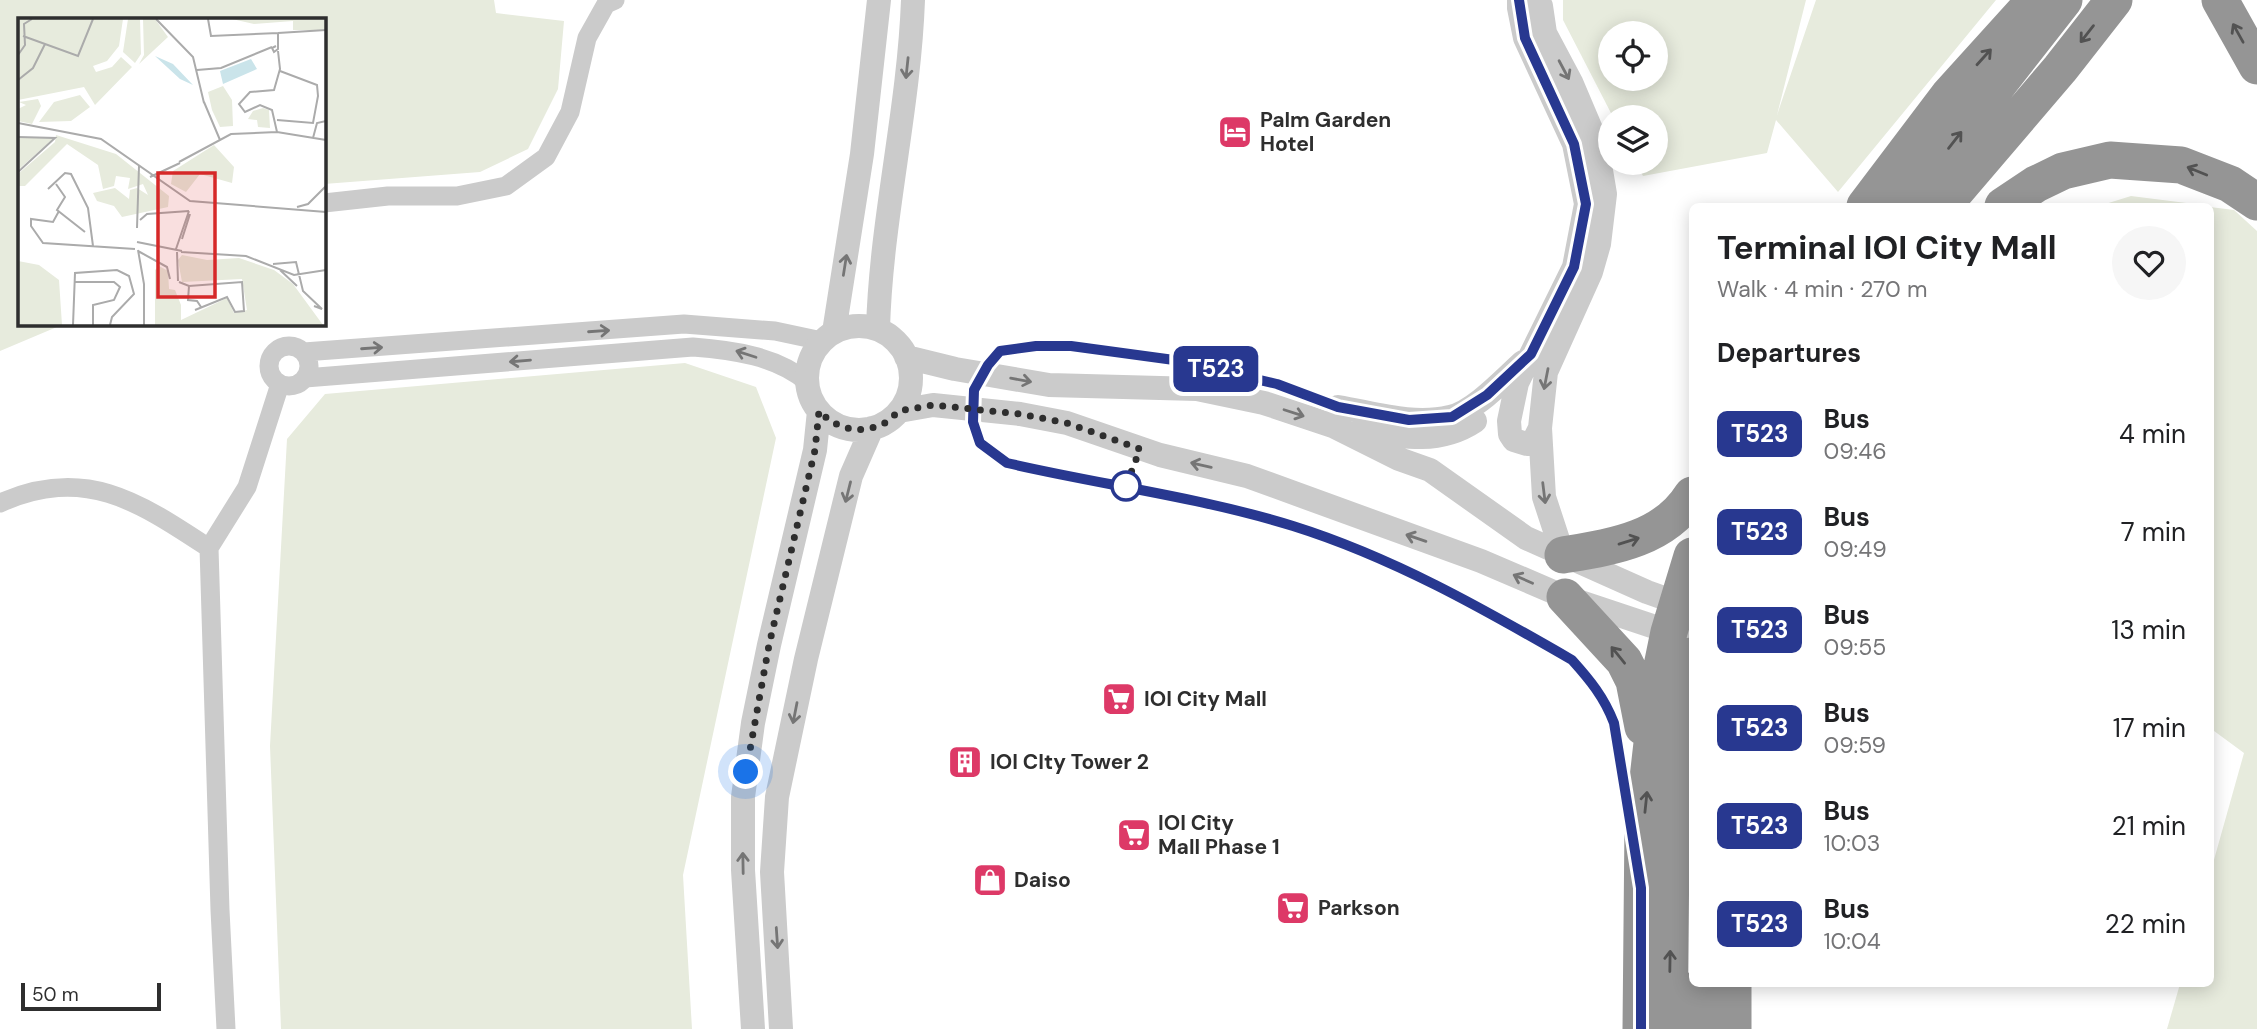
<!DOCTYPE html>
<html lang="en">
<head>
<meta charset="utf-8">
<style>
	:root { --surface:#fff; --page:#f6f6f6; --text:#202124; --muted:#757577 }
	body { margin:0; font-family:"DM Sans",sans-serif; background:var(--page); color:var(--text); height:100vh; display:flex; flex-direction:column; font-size:26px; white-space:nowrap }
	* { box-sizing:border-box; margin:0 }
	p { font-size:23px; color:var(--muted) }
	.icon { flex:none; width:38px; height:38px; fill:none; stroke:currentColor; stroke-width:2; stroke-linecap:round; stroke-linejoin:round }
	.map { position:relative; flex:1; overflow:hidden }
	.details { position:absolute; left:1689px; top:203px; width:525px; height:784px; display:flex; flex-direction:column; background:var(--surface); border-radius:10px; box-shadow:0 4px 18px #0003 }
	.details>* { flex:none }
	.badge { padding:0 14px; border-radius:10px; font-size:24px; line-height:46px }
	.controls { position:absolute; left:1598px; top:21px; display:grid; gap:14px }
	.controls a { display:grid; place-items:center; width:70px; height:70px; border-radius:50%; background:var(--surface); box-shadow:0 4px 18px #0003; font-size:35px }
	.scale { position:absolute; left:21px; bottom:18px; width:140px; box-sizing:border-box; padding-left:7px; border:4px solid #2e2e2e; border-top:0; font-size:19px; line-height:24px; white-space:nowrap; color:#2e2e2e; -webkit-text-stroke:5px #fff; paint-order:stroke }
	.you { position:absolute; width:35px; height:35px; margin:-18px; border:5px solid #fff; border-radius:50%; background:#1a73e8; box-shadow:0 0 0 10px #1a73e833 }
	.map>.badge { position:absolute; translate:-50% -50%; box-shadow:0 0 0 4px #fff }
	h2 { padding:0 28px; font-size:26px; line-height:63px }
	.round { display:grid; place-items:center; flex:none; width:74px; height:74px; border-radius:37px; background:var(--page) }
	.head { display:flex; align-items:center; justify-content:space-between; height:119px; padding:0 28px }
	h1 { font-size:33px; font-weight:700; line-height:52px }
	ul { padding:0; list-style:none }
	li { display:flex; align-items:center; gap:21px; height:98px; padding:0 28px }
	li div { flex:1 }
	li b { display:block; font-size:26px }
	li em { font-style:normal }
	li .badge { min-width:77px; font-weight:700; text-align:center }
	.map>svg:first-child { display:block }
	.green { fill:#e7ebdd; fill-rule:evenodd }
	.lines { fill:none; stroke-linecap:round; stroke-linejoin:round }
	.minor { stroke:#cbcbcb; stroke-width:19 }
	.tertiary { stroke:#cbcbcb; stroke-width:24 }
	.motorway { stroke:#959595; stroke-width:37 }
	.oneway { stroke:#525252 }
	.oneway2 { stroke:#757575 }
	.line-casing { stroke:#fff; stroke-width:16 }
	.line { stroke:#283890; stroke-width:10 }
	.walk { stroke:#2e2e2e; stroke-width:7; stroke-dasharray:0 12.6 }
	.stop-dot { fill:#fff; stroke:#283890; stroke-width:3.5 }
	.labels { text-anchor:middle; stroke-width:7; stroke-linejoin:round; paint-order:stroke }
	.poi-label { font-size:21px; font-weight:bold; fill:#2e2e2e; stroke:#fff; text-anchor:start }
	.inset-road { fill:none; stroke:#ababab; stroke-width:2 }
	.view { fill:#d62828; fill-opacity:0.15; stroke:#d62828; stroke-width:3.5 }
	.inset-edge { fill:none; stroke:#2e2e2e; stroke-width:3.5 }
</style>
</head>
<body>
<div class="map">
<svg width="2257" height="1029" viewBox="0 0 2257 1029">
	<rect width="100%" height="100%" fill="#fff"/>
	<path class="green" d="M 0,0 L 494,0 L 496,13 L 564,21 L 558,89 L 528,149 L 480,172 L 324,184 L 324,19 L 19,19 L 19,324 L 64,324 L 0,351 Z
		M 1563,0 L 1806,0 L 1777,115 L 1816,0 L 1996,0 L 1838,192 L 1776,120 L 1767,153 L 1643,176 L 1636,163 L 1656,163 L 1656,117 L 1613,117 L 1563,20 ZM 1656,33 L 1656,79 L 1610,79 L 1610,33 Z
		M 2131,196 L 2210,206 L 2099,206 Z
		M 2210,207 L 2234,210 L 2257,231 L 2257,1029 L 2167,1029 L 2180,984 L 2210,984 L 2210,874 L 2244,753 L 2210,728 Z
		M 685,363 L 756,387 L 776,438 L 683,875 L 692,1029 L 281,1029 L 270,746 L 287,439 L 325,394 Z"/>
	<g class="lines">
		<path class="minor" d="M 324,203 L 388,196 L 457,196 L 506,186 L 546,157 L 570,112 L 587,38 L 606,4 L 615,0
			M269 366a20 20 0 1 1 40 0a20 20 0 1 1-40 0Z
			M 304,352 L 684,324 L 775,331 L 822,341
			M 305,378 L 693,347 C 732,350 777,356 807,382
			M 0,503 C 85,465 139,502 209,548
			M 226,1029 L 220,910 L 209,548 L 247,487 L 280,384"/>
		<path class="tertiary" d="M 1519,0 L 1519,8 L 1525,38 L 1574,144 L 1586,204 L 1574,267 L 1517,383 L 1509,421 L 1510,434 L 1514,440 L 1527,444 L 1534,440 L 1540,428
			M 1519,8 L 1541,6 L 1545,33 L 1571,82 L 1596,141 L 1605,194 L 1599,244 L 1591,272 L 1546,372 L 1540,428 L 1544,497 L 1563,555
			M807 378a52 52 0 1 1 104 0a52 52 0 1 1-104 0Z
			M 878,329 C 881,219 909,110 913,0
			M 834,332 L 862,154 L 879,0
			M 906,357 L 955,369 L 1049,385 L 1197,389 L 1264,403 L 1333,426 L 1399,459 L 1430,470 L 1526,538 L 1647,592 L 1692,608
			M 1338,407 C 1374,413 1413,426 1450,417 C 1474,412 1505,378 1523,362
			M 899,411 L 933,405 L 1020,414 L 1067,423 L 1160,455 L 1247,476 L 1481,561 L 1565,597 L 1682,636
			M 1361,430 C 1401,437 1439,445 1475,421
			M 753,1029 L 743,870 L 743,797 L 753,723 L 769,645 L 815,450 L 819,411
			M 781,1029 L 772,872 L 777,797 L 806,659 L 851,476 L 872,428"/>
		<path class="motorway" d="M 2220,0 L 2257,66
			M 1865,206 L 1949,95 L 2035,0
			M 1903,206 L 2064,0
			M 1943,206 L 2060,69 L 2114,0
			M 2003,206 L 2036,184 L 2063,171 L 2110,160 L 2181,165 L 2230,184 L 2257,202
			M 1563,555 C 1611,547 1664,540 1692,495
			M 1565,597 L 1624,661 L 1634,681 L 1643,727
			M 1703,984 L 1703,1029
			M 1641,1029 L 1643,823 L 1659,681 L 1669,632 L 1692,556
			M 1669,1029 L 1671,848 L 1686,686 L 1692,656
			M 1733,1029 L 1733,984"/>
	</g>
	<defs><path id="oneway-shaft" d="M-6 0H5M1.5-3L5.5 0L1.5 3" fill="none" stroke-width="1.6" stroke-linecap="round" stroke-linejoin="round" transform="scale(1.75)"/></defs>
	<g class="oneway">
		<use href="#oneway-shaft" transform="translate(2238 33) rotate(-119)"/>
		<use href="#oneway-shaft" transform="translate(2087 34) rotate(128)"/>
		<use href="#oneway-shaft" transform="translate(1984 57) rotate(-48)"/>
		<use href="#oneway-shaft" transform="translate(1955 140) rotate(-52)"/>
		<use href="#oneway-shaft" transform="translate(2197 171) rotate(-158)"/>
		<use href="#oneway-shaft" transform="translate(1629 541) rotate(-17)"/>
		<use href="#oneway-shaft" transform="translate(1618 655) rotate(-129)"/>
		<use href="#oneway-shaft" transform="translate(1646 802) rotate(-84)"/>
		<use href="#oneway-shaft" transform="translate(1670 961) rotate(-89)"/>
	</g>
	<g class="oneway2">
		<use href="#oneway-shaft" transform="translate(907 68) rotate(96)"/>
		<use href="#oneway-shaft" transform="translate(1564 70) rotate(62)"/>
		<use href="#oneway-shaft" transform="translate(845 265) rotate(-81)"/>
		<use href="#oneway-shaft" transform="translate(599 331) rotate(-4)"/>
		<use href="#oneway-shaft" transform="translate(372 348) rotate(-4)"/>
		<use href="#oneway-shaft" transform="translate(746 354) rotate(-162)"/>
		<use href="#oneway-shaft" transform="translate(520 361) rotate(175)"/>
		<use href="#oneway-shaft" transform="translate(1546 379) rotate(101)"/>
		<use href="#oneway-shaft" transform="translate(1021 380) rotate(10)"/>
		<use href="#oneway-shaft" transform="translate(1294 413) rotate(18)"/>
		<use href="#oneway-shaft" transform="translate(1201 465) rotate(-167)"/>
		<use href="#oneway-shaft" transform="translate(848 492) rotate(104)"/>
		<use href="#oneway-shaft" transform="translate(1544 493) rotate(83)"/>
		<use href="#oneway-shaft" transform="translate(1416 538) rotate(-161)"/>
		<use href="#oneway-shaft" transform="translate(1523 579) rotate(-156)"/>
		<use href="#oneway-shaft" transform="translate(795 713) rotate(101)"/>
		<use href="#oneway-shaft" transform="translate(743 863) rotate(-91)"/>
		<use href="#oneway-shaft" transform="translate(777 938) rotate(86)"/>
	</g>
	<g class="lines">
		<g class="line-casing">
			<path id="line" d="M 1519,0 L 1525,38 L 1574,144 L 1586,204 L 1574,267 L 1531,354 L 1487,395 L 1452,417 L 1409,420 L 1338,407 L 1277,384 L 1174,360 L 1071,346 L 1036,346 L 1000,351 L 988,365 L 974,390 L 973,422 L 980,443 L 1007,463 C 1102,485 1200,497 1293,526 C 1392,557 1482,608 1572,660 C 1590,680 1604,697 1614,723 L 1641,888 L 1641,1029"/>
		</g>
		<use href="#line" class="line"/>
		<path class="walk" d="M 746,772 L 769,645 L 815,450 L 819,411 L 830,421 L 843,427 L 857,430 L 872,428 L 887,422 L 899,411 L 933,405 L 1020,414 L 1067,423 L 1140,449 L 1126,486"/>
	</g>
	<defs>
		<g id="hotel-square" transform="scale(1.75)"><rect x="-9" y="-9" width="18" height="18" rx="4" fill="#dd3967" stroke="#fff"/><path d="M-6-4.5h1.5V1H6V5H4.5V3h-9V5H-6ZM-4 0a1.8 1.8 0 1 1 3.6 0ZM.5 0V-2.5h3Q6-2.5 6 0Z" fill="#fff"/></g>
		<g id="supermarket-square" transform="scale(1.75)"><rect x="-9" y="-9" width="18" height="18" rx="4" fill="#dd3967" stroke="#fff"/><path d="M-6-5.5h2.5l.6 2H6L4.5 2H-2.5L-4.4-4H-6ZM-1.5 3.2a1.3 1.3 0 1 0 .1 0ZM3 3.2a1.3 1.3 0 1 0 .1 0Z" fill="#fff"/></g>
		<g id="building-square" transform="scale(1.75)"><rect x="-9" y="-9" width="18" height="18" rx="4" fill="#dd3967" stroke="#fff"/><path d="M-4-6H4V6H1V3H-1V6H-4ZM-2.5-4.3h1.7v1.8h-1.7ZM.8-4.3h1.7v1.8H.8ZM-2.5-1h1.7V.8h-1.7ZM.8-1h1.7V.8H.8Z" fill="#fff"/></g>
		<g id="shop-square" transform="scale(1.75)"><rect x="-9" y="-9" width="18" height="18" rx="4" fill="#dd3967" stroke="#fff"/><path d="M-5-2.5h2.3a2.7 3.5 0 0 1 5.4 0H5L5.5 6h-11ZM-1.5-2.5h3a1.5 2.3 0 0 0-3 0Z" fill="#fff"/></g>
	</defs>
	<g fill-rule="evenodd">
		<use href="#hotel-square" x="1235" y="132"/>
		<use href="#supermarket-square" x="1119" y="699"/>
		<use href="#building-square" x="965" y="762"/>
		<use href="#supermarket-square" x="1134" y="835"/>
		<use href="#shop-square" x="990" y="880"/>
		<use href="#supermarket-square" x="1293" y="908"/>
	</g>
	<circle class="stop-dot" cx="1126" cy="486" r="14"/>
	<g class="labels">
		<g class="poi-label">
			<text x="1260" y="127">Palm Garden<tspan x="1260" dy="24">Hotel</tspan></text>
			<text x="1144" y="706">IOI City Mall</text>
			<text x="990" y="769">IOI CIty Tower 2</text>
			<text x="1158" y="830">IOI City<tspan x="1158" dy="24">Mall Phase 1</tspan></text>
			<text x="1014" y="887">Daiso</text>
			<text x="1318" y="915">Parkson</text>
		</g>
	</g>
	<g transform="translate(18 18)">
		<rect width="308" height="308" fill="#fff"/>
		<path d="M 0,1 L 105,1 L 101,28 L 89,43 L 75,48 L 78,54 L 94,49 L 103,39 L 114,49 L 77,87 L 66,69 L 0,82 ZM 110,1 L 122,1 L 123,36 L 117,45 L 105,34 ZM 125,1 L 137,1 L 150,19 L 121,46 L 126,37 ZM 214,1 L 308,1 L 308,12 L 275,12 L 275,3 L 236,6 ZM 205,68 L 214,82 L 215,108 L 202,109 L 194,92 L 190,74 ZM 62,77 L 72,89 L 53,103 L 21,104 L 36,84 ZM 20,81 L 23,88 L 14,106 L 0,103 L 0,91 L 8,87 L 1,84 ZM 245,90 L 251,92 L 252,110 L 240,109 L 239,102 L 230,101 L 235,93 ZM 38,117 L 98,136 L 151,178 L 150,189 L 104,199 L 96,188 L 79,183 L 75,175 L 97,170 L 111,181 L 112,172 L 119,170 L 130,177 L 125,166 L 110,171 L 112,160 L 98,158 L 96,168 L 85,171 L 80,147 L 49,126 L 7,168 L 0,168 L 0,156 L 37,124 ZM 0,120 L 36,120 L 0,152 ZM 196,127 L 216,149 L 214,165 L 182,156 L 168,174 L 153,166 L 155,153 ZM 164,237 L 189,242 L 221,240 L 256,252 L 275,266 L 305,307 L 137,307 L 137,252 L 141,248 L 150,253 L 151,271 L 157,272 L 163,287 L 163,302 L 209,280 L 216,295 L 229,292 L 224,261 L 164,264 L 160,242 ZM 0,243 L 21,247 L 41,262 L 44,307 L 0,307 Z" fill="#e7ebdd"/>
		<path d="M 137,38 L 155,46 L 175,67 L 162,61 ZM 233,41 L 239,51 L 205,66 L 202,53 Z" fill="#cae4ea"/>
		<path class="inset-road" d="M 138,1 L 175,39 L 186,85M 190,1 L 193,18 L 260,15 L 260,31 L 256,34 L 254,30 L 258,28M 260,15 L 308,12M 5,18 L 60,38 L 75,1M 0,37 L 7,27 L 6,6 L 14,1M 179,52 L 203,50 L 254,29M 0,62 L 15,50 L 27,26M 186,84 L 202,122M 259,102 L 295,105 L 300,78 L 299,67 L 262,53M 0,105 L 83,121 L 172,183 L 308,194M 259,114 L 254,92 L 242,87 L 227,94 L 221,86 L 232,74 L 256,72 L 262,51 L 260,33M 0,119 L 37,120 L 0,154M 295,120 L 299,105 L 308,103M 161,144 L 213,116 L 259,114 L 308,122M 132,159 L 162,145M 38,166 L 47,179 L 39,192 L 67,214M 30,171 L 47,155 L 53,156 L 70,190 L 75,228M 279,189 L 290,186 L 308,168M 41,193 L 35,204 L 13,201 L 13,208 L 25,225 L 117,231M 122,202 L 129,196 L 171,193M 119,210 L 121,148M 164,221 L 172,196M 119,224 L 164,233M 158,231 L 171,193M 120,232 L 126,266 L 126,307M 120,233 L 149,249 L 152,261M 159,234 L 160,263M 163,234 L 228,238 L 276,257 L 308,252M 255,246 L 278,244 L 285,273 L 304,291 L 296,288M 262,252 L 279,268M 57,264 L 96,264 L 102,269 L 96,282 L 75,287 L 75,307M 161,264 L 171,268 L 224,264 L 226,293 L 217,294 L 209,279 L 177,292M 171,268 L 170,282 L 179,283 L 183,289M 55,307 L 57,255 L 99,252 L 111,258 L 116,276 L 94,299 L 92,307"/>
		<path class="view" d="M 140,155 L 197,155 L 197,279 L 140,279 Z"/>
		<rect width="308" height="308" class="inset-edge"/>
	</g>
</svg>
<div class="controls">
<a><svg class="icon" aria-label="locate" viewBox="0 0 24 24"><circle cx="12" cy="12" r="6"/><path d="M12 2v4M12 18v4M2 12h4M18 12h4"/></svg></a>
<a><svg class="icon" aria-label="layers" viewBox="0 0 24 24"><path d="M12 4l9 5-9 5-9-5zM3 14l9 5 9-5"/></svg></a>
</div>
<div class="scale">50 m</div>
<div class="you" style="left:746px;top:772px"></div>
<b class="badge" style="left:1216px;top:369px;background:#283890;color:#fff">T523</b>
<section class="details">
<div class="head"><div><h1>Terminal IOI City Mall</h1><p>Walk · 4 min · 270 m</p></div><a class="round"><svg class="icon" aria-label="heart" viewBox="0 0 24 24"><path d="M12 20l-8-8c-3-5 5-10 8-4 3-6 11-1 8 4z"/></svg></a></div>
<h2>Departures</h2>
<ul>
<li><span class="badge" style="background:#283890;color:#fff">T523</span><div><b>Bus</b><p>09:46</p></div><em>4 min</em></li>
<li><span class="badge" style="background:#283890;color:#fff">T523</span><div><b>Bus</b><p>09:49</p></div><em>7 min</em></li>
<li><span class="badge" style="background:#283890;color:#fff">T523</span><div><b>Bus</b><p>09:55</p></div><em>13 min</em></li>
<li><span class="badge" style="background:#283890;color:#fff">T523</span><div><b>Bus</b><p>09:59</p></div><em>17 min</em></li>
<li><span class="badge" style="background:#283890;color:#fff">T523</span><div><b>Bus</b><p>10:03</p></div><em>21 min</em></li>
<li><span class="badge" style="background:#283890;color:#fff">T523</span><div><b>Bus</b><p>10:04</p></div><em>22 min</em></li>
</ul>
</section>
</div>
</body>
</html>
